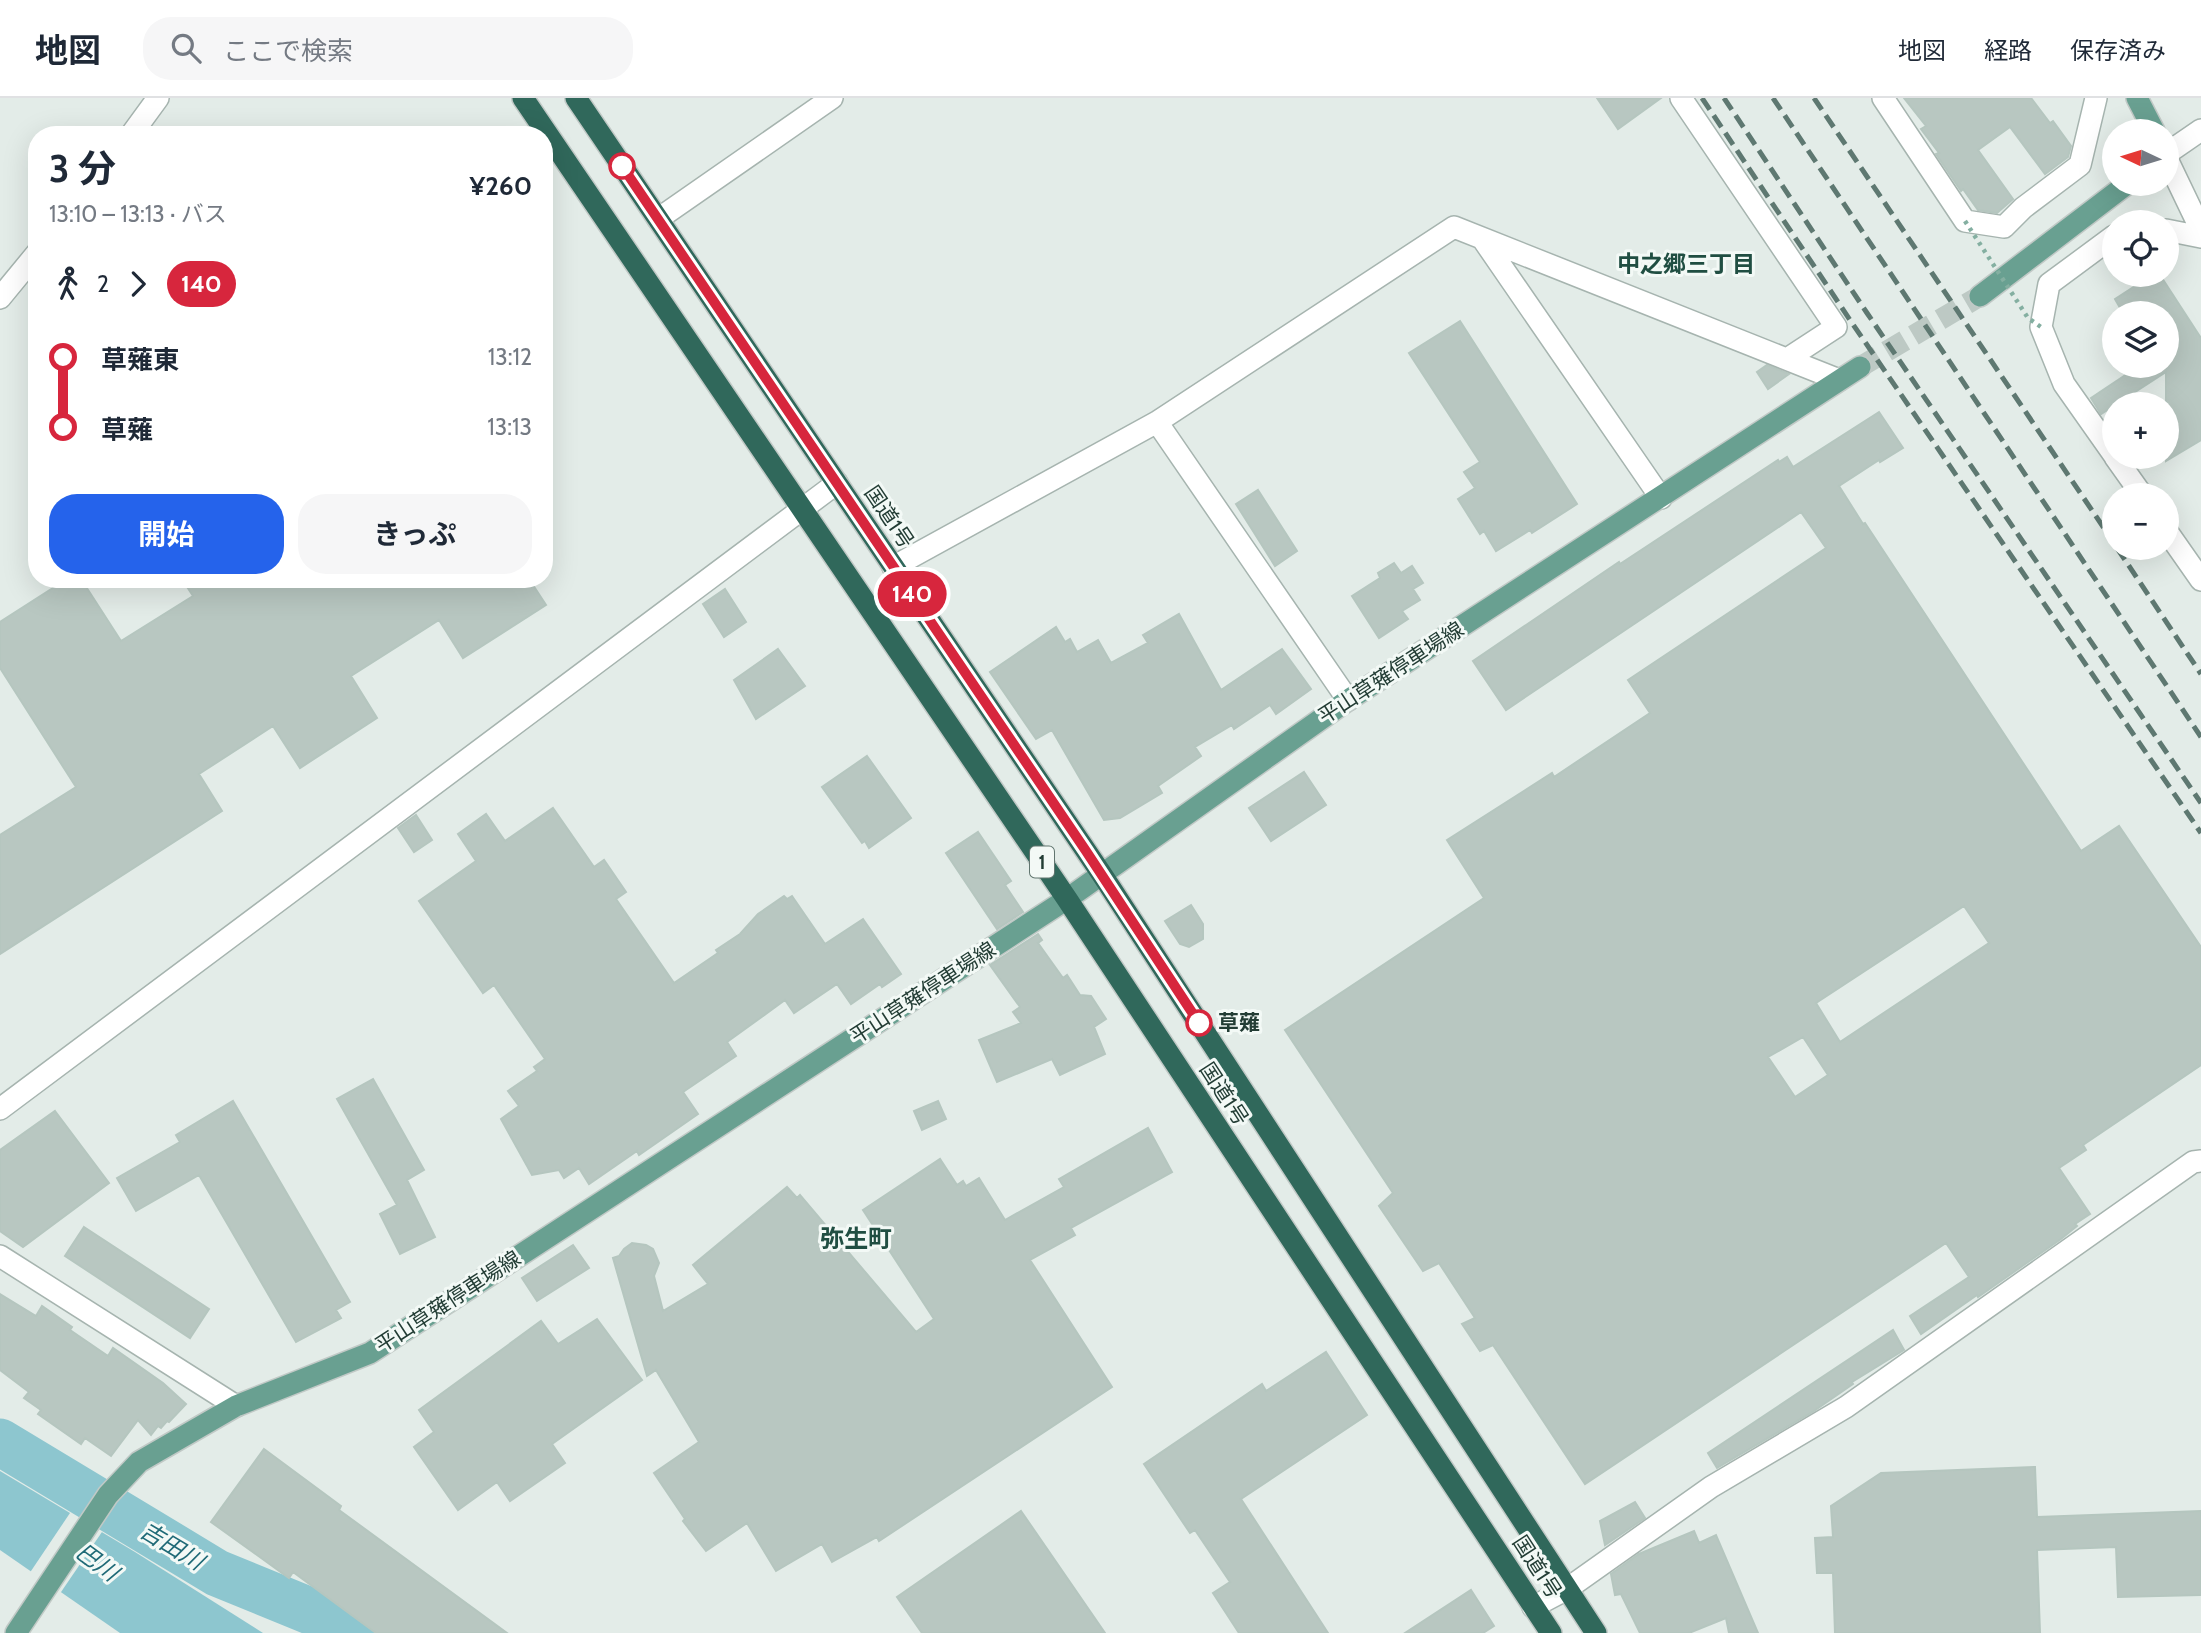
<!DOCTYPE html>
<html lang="ja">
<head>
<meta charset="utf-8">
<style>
	:root { --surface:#fff; --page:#f6f6f7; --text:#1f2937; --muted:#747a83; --line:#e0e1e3; --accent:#2563eb }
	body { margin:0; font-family:Cabin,"Noto Sans JP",sans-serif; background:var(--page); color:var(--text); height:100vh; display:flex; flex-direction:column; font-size:26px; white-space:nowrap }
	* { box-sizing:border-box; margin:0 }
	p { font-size:23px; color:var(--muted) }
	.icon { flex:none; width:38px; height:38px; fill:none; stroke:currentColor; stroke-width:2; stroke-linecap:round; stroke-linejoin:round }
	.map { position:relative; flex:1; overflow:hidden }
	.details { position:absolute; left:28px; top:28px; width:525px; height:462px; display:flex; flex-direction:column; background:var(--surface); border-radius:28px; box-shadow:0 7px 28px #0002 }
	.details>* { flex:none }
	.badge { padding:0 14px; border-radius:23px; font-size:24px; line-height:46px }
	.needle { width:46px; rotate:274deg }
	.buttons { position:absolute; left:2102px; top:21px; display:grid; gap:14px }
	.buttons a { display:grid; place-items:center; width:77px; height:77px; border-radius:50%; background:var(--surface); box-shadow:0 7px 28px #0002; font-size:35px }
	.map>.badge { position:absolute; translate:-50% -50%; box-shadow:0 0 0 4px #fff }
	.legs { display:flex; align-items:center; gap:10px; height:77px; padding:0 21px; font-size:23px }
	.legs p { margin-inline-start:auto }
	.summary { display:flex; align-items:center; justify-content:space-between; height:119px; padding:0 21px }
	h1 { font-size:38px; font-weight:700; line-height:52px }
	.cta { display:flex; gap:14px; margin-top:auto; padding:14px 21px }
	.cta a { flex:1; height:80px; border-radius:28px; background:var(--accent); color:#fff; font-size:28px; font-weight:700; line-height:80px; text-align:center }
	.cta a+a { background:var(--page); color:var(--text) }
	ul { padding:0 21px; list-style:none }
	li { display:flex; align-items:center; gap:24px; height:70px; font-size:26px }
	li i { display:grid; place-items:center; width:10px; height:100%; margin:0 9px; background:currentColor }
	li i::after { content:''; width:18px; height:18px; margin:-9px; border:5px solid; border-radius:50%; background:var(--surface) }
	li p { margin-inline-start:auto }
	li:first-child i { background:linear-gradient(#0000 50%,currentColor 0) }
	li:last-child i { background:linear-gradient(currentColor 50%,#0000 0) }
	header { display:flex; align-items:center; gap:42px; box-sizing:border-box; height:98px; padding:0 35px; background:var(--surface); border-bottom:2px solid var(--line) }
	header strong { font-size:33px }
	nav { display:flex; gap:38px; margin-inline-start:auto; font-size:24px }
	.search { width:490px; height:63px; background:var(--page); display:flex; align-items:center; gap:18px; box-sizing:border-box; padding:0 24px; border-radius:28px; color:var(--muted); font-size:26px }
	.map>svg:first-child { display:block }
	.water { fill:#8dc6cf }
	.pier { fill:#e3ece8 }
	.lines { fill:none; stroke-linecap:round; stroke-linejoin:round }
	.river { stroke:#8dc6cf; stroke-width:47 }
	.building { fill:#b8c7c1; stroke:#b5c6bf; stroke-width:2; fill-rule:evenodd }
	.major-tunnel { stroke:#bdc9c4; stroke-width:21; stroke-dasharray:21 10; stroke-linecap:butt }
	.minor-casing { stroke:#a6b4af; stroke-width:24 }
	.major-casing { stroke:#c1c9c6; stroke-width:24 }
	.highway-casing { stroke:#c1c9c6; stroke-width:24 }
	.minor { stroke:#fff; stroke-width:21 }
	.major { stroke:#69a091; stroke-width:21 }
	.highway { stroke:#30685b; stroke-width:21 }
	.rail { stroke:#5e7871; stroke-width:5; stroke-dasharray:14 7; stroke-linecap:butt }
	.path-bridge { stroke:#84afa1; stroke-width:4.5; stroke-dasharray:3.5 5; stroke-linecap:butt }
	.line-1-casing { stroke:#fff; stroke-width:16 }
	.line-1 { stroke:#d7263d; stroke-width:10 }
	.stop-1-dot { fill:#fff; stroke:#d7263d; stroke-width:3.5 }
	.labels { text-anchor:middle; stroke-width:6; stroke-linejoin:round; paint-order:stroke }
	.shield { fill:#f3f9f6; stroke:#61756f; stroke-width:2 }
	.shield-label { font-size:19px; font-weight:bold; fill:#233d35 }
	.street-label { font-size:21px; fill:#233d35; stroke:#f3f9f6 }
	.stop-label { font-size:21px; font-weight:bold; fill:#233d35; stroke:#f3f9f6; text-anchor:start }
	.neighbourhood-label { font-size:23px; font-weight:bold; fill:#204e42; stroke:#f3f9f6 }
	.water-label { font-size:23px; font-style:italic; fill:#1f6a77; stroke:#f3f9f6 }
	.quarter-label { font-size:24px; font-weight:bold; fill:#204e42; stroke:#f3f9f6 }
</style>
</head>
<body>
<header>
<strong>地図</strong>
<div class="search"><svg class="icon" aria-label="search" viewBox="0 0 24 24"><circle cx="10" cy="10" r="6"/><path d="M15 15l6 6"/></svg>ここで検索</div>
<nav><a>地図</a><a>経路</a><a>保存済み</a></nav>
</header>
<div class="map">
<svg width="2201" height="1535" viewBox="0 0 2201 1535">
	<rect width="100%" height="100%" fill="#e3ece8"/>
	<path class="water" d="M 0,1373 L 135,1454 L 263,1535 L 120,1535 L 0,1452 Z"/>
	<path class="pier" d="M 72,1412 L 104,1431 L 59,1497 L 29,1476 Z"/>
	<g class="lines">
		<path class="river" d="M 0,1344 L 217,1475 L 337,1524 L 351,1535"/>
	</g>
	<path class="building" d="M 1597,0 L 1661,0 L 1618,31 Z
		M 1904,0 L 2031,0 L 2050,25 L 2053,23 L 2071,48 L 2068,59 L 2045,76 L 2010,29 L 1978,52 L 2013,101 L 1997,115 L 1978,112 L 1963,91 L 1961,93 L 1936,56 L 1939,55 L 1921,31 L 1926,28 Z
		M 2127,177 L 2160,177 L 2201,240 L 2201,342 L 2166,363 L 2166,274 L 2101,316 L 2091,300 L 2139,268 L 2166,268 L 2166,215 L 2123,215 L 2115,201 L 2135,188 Z
		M 1460,223 L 1577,406 L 1532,435 L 1530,432 L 1496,453 L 1484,433 L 1480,436 L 1458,401 L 1475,390 L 1464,374 L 1480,364 L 1409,255 Z
		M 1767,267 L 1789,276 L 1768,291 L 1757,274 Z
		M 1879,314 L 1903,350 L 1880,364 L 1879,362 L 1839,388 L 1863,426 L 1865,425 L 2081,753 L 2119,728 L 2201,849 L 2201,967 L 2083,1047 L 2086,1052 L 2059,1070 L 2090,1116 L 2075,1126 L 2077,1128 L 2061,1141 L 1978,1199 L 1977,1197 L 1921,1236 L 1910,1218 L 1969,1179 L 1946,1145 L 1585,1386 L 1493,1247 L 1480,1253 L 1462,1226 L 1475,1220 L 1439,1165 L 1423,1173 L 1379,1108 L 1393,1095 L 1285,932 L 1484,800 L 1447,742 L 1552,675 L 1554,679 L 1650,615 L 1628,582 L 1826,450 L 1801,414 L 1506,612 L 1473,563 L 1619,464 L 1620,466 L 1778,362 L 1779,364 L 1787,359 L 1793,369 ZM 1964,808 L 1989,845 L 1840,944 L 1816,905 ZM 1803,939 L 1828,977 L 1795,999 L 1768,959 Z
		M 1258,392 L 1297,453 L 1275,468 L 1236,406 Z
		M 1394,465 L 1401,475 L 1412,468 L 1423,485 L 1413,491 L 1420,502 L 1402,513 L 1408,521 L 1379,540 L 1352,498 L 1380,480 L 1378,475 Z
		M 67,481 L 81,481 L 121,543 L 193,498 L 182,481 L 529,481 L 546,507 L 463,560 L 439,522 L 351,578 L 377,620 L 300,670 L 273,628 L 199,676 L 222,713 L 0,856 L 0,737 L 76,689 L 0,570 L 0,524 Z
		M 725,491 L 746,524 L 724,539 L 703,506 Z
		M 1179,516 L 1221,592 L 1282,551 L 1311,591 L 1276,616 L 1270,607 L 1234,631 L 1232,627 L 1195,649 L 1201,658 L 1158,688 L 1162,695 L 1120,720 L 1104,722 L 1052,632 L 1036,641 L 990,574 L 1056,529 L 1065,544 L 1070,541 L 1077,554 L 1098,542 L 1111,565 L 1148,545 L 1143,537 Z
		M 778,551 L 805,588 L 756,621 L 734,582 Z
		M 867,658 L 911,720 L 869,750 L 865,743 L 862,745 L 822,689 Z
		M 1304,674 L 1326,707 L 1271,743 L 1249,710 Z
		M 553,710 L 594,769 L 604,762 L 626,794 L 616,801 L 674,885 L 718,855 L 716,852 L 740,836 L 758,816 L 784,798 L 787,801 L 792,798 L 825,846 L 863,821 L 901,876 L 882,889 L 880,886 L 851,906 L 837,886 L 794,915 L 785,902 L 727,944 L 736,958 L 683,994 L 698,1016 L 639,1057 L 637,1053 L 589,1086 L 579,1070 L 564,1080 L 559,1072 L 532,1077 L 501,1021 L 519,1008 L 508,993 L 537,973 L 534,969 L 545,961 L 494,887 L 483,895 L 419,803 L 476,763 L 458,736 L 486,716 L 505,743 Z
		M 416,717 L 432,742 L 414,754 L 398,730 Z
		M 978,734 L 1011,783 L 1005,787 L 1023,814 L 997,831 L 946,755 Z
		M 1191,807 L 1203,826 L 1203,841 L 1189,849 L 1180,846 L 1165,823 Z
		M 1038,836 L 1042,842 L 1038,845 L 1063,880 L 1067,877 L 1080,897 L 1091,898 L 1106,921 L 1094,929 L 1105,956 L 1060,977 L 1052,961 L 997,984 L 979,942 L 1021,925 L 1013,914 L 1020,909 L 990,867 Z
		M 373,981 L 424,1072 L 407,1082 L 435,1139 L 400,1156 L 380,1116 L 397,1107 L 337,1001 Z
		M 233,1003 L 350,1204 L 336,1212 L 341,1220 L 296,1244 L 199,1077 L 136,1113 L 117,1080 L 180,1044 L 176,1037 Z
		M 938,1003 L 946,1021 L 922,1032 L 914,1013 Z
		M 55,1013 L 109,1085 L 23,1149 L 0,1133 L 0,1052 Z
		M 1148,1030 L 1172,1074 L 1071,1130 L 1075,1137 L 1030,1162 L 1112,1289 L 879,1443 L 877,1439 L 832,1464 L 822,1446 L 776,1473 L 747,1425 L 706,1453 L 683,1423 L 685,1421 L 654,1375 L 699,1344 L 656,1272 L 647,1278 L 613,1160 L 619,1158 L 624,1151 L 632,1145 L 646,1147 L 653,1151 L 659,1165 L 654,1178 L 663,1213 L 708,1186 L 693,1167 L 787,1089 L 797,1100 L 800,1097 L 916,1234 L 934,1221 L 863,1112 L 940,1061 L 957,1087 L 963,1083 L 966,1088 L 979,1080 L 1005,1122 L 1064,1089 L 1059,1081 Z
		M 84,1129 L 209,1211 L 190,1240 L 65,1158 Z
		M 573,1147 L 589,1170 L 537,1203 L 522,1180 Z
		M 0,1196 L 36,1218 L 42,1208 L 72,1229 L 70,1232 L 108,1258 L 113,1250 L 163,1285 L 186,1306 L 169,1324 L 167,1323 L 161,1330 L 158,1328 L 151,1337 L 138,1322 L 111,1358 L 85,1340 L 81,1346 L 38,1316 L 41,1312 L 24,1300 L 29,1294 L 0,1272 Z
		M 597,1221 L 642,1282 L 552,1346 L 565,1365 L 510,1403 L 497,1384 L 458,1412 L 414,1349 L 434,1334 L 419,1312 L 541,1223 L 558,1246 Z
		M 1893,1232 L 1904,1252 L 1852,1284 L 1853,1286 L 1814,1313 L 1717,1370 L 1708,1355 Z
		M 1326,1254 L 1367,1317 L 1241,1401 L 1328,1535 L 1239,1535 L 1213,1495 L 1230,1484 L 1195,1432 L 1190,1435 L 1144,1366 L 1262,1286 L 1266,1293 Z
		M 264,1351 L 341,1408 L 339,1412 L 507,1535 L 376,1535 L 293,1474 L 289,1480 L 211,1424 Z
		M 2035,1369 L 2037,1419 L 2201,1413 L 2201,1497 L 2118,1499 L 2116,1449 L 2037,1452 L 2040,1535 L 1835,1535 L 1833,1475 L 1817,1475 L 1815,1440 L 1833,1439 L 1831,1408 L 1881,1375 Z
		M 1635,1404 L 1645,1420 L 1605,1447 L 1600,1423 Z
		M 1021,1413 L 1105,1535 L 922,1535 L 897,1499 Z
		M 1694,1433 L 1699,1445 L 1716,1437 L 1758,1535 L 1729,1535 L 1726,1520 L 1689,1535 L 1640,1535 L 1621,1496 L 1615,1497 L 1611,1476 L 1639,1456 Z
		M 1471,1492 L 1494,1528 L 1483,1535 L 1405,1535 Z"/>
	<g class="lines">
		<path class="major-tunnel" d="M 1860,269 L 1980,198"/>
		<g class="minor-casing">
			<path id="minor" d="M 1681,0 L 1836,229 L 1787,261
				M 1883,0 L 1965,123 L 2004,129 L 2023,110 L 2080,67 L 2096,0
				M 131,37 L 158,0
				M 2166,56 L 2201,32
				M 2166,59 L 2201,132
				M 658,121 L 832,0
				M 2166,132 L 2201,139
				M 2114,138 L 2049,186 L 2041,229 L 2064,286 L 2114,357
				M 1482,140 L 1661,400
				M 0,200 L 37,155
				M 1157,324 L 1348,602
				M 2115,359 L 2142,397
				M 2166,432 L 2201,482
				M 893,469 L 1157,324 L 1454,129 L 1839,282
				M 0,1011 L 837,385
				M 0,1158 L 236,1308
				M 1533,1509 L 1567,1491 L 1711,1389 L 1846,1309 L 2193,1064 L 2201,1063"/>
		</g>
		<g class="major-casing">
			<path id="major" d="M 2137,0 L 2154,33
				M 1980,198 L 2127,86
				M 16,1535 L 108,1397 L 139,1364 L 236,1308 L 370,1255 L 1067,801 L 1348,602 L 1860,269"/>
		</g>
		<g class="highway-casing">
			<path id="highway" d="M 523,0 L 1067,801 L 1551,1535
				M 576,0 L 1101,775 L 1596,1535"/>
		</g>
		<use href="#minor" class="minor"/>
		<use href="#major" class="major"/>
		<use href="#highway" class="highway"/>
		<path class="rail" d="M 1702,0 L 1852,225 L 2201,735
			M 1724,0 L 1867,215 L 2201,705
			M 1773,0 L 2201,639
			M 1814,0 L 2114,445
			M 2117,450 L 2201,576"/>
		<path class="path-bridge" d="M 1965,123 L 2028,220 L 2041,229"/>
	</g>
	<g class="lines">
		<g class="line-1-casing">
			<path id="line-1" d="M 622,68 L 1086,753 L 1199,925"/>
		</g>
		<use href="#line-1" class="line-1"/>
	</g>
	<g class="stop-1-dot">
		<circle cx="622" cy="68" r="12"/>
		<circle cx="1199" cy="925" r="12"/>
	</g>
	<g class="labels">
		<rect class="shield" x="1030" y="748.5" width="24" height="31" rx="5"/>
		<g class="shield-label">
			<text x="1042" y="771">1</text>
		</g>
		<g class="street-label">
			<text transform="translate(889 419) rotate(56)" y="7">国道1号</text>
			<text transform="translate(1391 575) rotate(-33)" y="7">平山草薙停車場線</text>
			<text transform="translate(923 895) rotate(-33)" y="7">平山草薙停車場線</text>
			<text transform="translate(1224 996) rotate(57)" y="7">国道1号</text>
			<text transform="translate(448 1204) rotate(-33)" y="7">平山草薙停車場線</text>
			<text transform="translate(1537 1469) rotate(57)" y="7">国道1号</text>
		</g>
		<g class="stop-label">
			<text x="1218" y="932">草薙</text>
		</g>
		<g class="neighbourhood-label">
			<text x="1686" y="174">中之郷三丁目</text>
		</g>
		<g class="water-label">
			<text transform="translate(172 1448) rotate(31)" y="8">吉田川</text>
			<text transform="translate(97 1464) rotate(36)" y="8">巴川</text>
		</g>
		<g class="quarter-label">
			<text x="856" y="1149">弥生町</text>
		</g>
	</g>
</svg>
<div class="buttons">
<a><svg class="needle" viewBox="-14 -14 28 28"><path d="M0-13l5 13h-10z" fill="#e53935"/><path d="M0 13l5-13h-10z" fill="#747a83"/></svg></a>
<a><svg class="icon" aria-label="locate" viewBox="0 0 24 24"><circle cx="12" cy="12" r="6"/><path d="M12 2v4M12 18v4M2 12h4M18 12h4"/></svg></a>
<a><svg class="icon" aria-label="layers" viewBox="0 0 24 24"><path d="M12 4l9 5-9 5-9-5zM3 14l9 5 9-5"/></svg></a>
<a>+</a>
<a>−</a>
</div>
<b class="badge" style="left:912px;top:496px;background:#d7263d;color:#fff">140</b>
<section class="details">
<div class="summary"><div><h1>3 分</h1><p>13:10 – 13:13 · バス</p></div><b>¥260</b></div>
<div class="legs"><svg class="icon" aria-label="walk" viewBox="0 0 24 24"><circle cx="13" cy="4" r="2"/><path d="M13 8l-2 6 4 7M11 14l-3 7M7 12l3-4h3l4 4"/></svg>2<svg class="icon" aria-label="forward" viewBox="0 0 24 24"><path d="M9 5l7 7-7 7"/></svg><b class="badge" style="background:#d7263d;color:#fff">140</b></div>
<ul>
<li><i style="color:#d7263d"></i><b>草薙東</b><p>13:12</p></li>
<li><i style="color:#d7263d"></i><b>草薙</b><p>13:13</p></li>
</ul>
<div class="cta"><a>開始</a><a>きっぷ</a></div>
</section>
</div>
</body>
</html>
